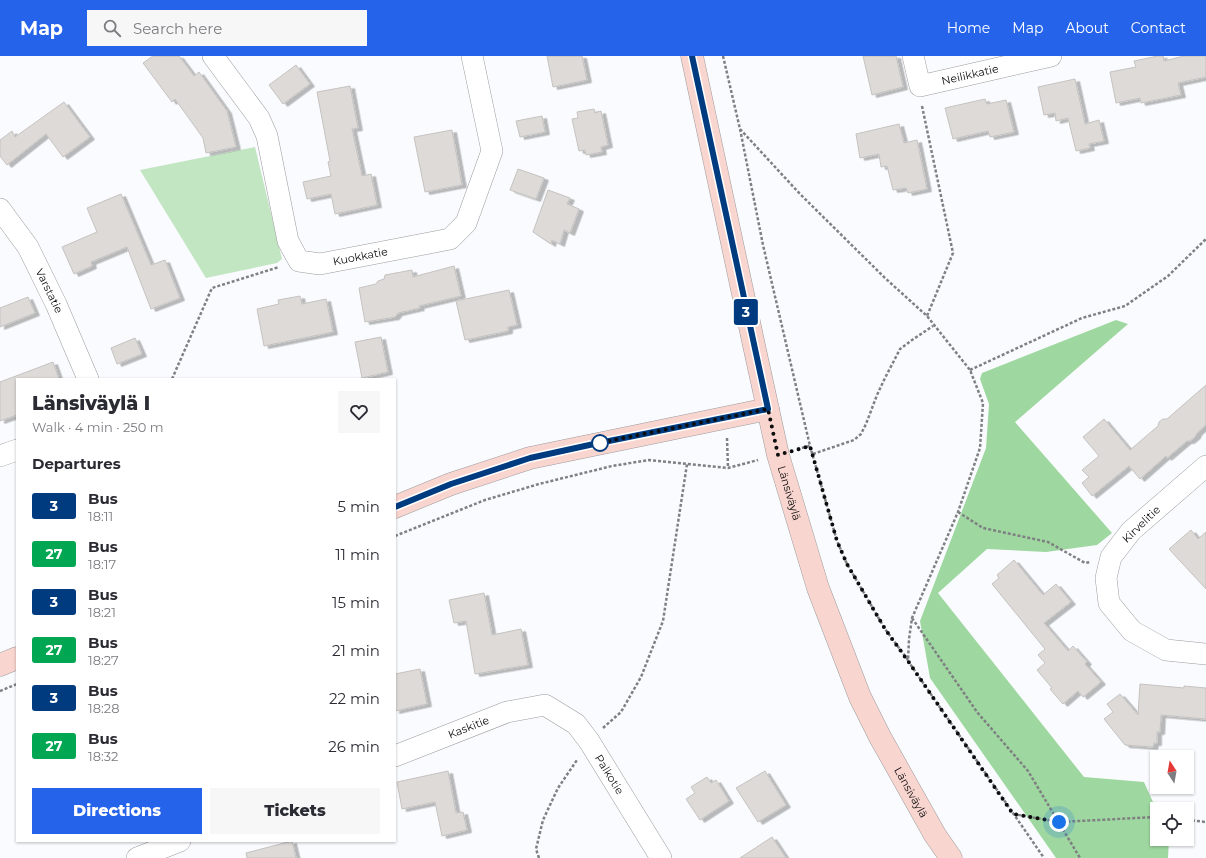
<!DOCTYPE html>
<html lang="en">
<head>
<meta charset="utf-8">
<style>
	:root { --surface:#fff; --page:#f7f7f7; --text:#2b2b33; --muted:#7c7c81; --accent:#2563eb }
	body { margin:0; font-family:Montserrat,sans-serif; background:var(--page); color:var(--text); height:100vh; display:flex; flex-direction:column; font-size:15px; white-space:nowrap }
	* { box-sizing:border-box; margin:0 }
	p { font-size:13px; color:var(--muted) }
	.icon { flex:none; width:22px; height:22px; fill:none; stroke:currentColor; stroke-width:2; stroke-linecap:round; stroke-linejoin:round }
	.map { position:relative; flex:1; overflow:hidden }
	.drawer { position:absolute; left:16px; top:322px; width:380px; height:464px; display:flex; flex-direction:column; background:var(--surface); border-radius:0px; box-shadow:0 1px 3px #0004 }
	.drawer>* { flex:none }
	.badge { padding:0 8px; border-radius:3px; font-size:14px; line-height:26px }
	.needle { width:26px; rotate:349deg }
	.controls { position:absolute; left:1150px; top:694px; display:grid; gap:8px }
	.controls a { display:grid; place-items:center; width:44px; height:44px; border-radius:0px; background:var(--surface); box-shadow:0 1px 3px #0004; font-size:20px }
	.you { position:absolute; width:20px; height:20px; margin:-10px; border:3px solid #fff; border-radius:50%; background:#1a73e8; box-shadow:0 0 0 6px #1a73e833 }
	.map>.badge { position:absolute; translate:-50% -50%; box-shadow:0 0 0 2px #fff }
	h2 { padding:0 16px; font-size:15px; line-height:36px }
	.round { display:grid; place-items:center; flex:none; width:42px; height:42px; border-radius:0px; background:var(--page) }
	.headline { display:flex; align-items:center; justify-content:space-between; height:68px; padding:0 16px }
	h1 { font-size:19px; font-weight:800; line-height:30px }
	.action { display:flex; gap:8px; margin-top:auto; padding:8px 16px }
	.action a { flex:1; height:46px; border-radius:0px; background:var(--accent); color:#fff; font-size:16px; font-weight:800; line-height:46px; text-align:center }
	.action a+a { background:var(--page); color:var(--text) }
	ul { padding:0; list-style:none }
	li { display:flex; align-items:center; gap:12px; height:48px; padding:0 16px }
	li div { flex:1 }
	li b { display:block; font-size:15px }
	li em { font-style:normal }
	li .badge { min-width:44px; font-weight:700; text-align:center }
	header { display:flex; align-items:center; gap:24px; box-sizing:border-box; height:56px; padding:0 20px; background:var(--accent); color:#fff }
	header strong { font-size:19px }
	nav { display:flex; gap:22px; margin-inline-start:auto; font-size:14px }
	.search { width:280px; height:36px; background:var(--page); display:flex; align-items:center; gap:10px; box-sizing:border-box; padding:0 14px; border-radius:0px; color:var(--muted); font-size:15px }
	.map>svg:first-child { display:block }
	.green { fill:#c2e5c2 }
	.forest { fill:#9ed8a0 }
	.building { fill:#dddad8; stroke:#c5c2c0; filter:url(#shadow) }
	.lines { fill:none; stroke-linecap:round; stroke-linejoin:round }
	.street-casing { stroke:#9c9c9f; stroke-width:22 }
	.secondary-casing { stroke:#9c9c9f; stroke-width:23 }
	.path { stroke:#7f8082; stroke-width:2.5; stroke-dasharray:3 2; stroke-linecap:butt }
	.street { stroke:#fff; stroke-width:21 }
	.secondary { stroke:#f9d5cf; stroke-width:22 }
	.line-casing { stroke:#fff; stroke-width:9 }
	.line { stroke:#003b80; stroke-width:6 }
	.walk { stroke:#0d0d0e; stroke-width:4; stroke-dasharray:0 7.2 }
	.stop-dot { fill:#fff; stroke:#003b80; stroke-width:2 }
	.labels { text-anchor:middle; stroke-width:3; stroke-linejoin:round; paint-order:stroke }
	.street-label { font-size:11px; fill:#0d0d0e; stroke:#fff }
</style>
</head>
<body>
<header>
<strong>Map</strong>
<div class="search"><svg class="icon" aria-label="search" viewBox="0 0 24 24"><circle cx="10" cy="10" r="6"/><path d="M15 15l6 6"/></svg>Search here</div>
<nav><a>Home</a><a>Map</a><a>About</a><a>Contact</a></nav>
</header>
<div class="map">
<svg width="1206" height="802" viewBox="0 0 1206 802">
	<defs>
		<filter id="shadow"><feDropShadow dx="4.5" dy="2.5" stdDeviation="0" flood-color="#0004"/></filter>
	</defs>
	<rect width="100%" height="100%" fill="#fafbfe"/>
	<path class="green" d="M 255,91 L 282,203 L 277,207 L 206,222 L 140,114 Z"/>
	<path class="forest" d="M 1116,264 L 1128,268 L 1015,366 L 1112,477 L 1097,489 L 1046,496 L 987,493 L 938,537 L 1084,721 L 1144,726 L 1157,755 L 1157,783 L 1169,783 L 1168,802 L 1056,802 L 930,622 L 920,565 L 986,392 L 989,348 L 980,323 L 982,317 Z"/>
	<path class="building" d="M 153,0 L 179,0 L 194,20 L 199,16 L 227,55 L 236,91 L 206,97 L 203,82 L 175,43 L 172,46 L 143,7 Z
		M 547,0 L 582,0 L 587,24 L 553,31 Z
		M 863,0 L 896,0 L 903,31 L 872,39 Z
		M 1158,0 L 1163,0 L 1164,5 L 1184,0 L 1206,0 L 1206,21 L 1178,27 L 1181,39 L 1141,47 L 1140,42 L 1116,47 L 1110,16 L 1136,11 L 1134,5 Z
		M 296,9 L 310,28 L 283,48 L 269,29 Z
		M 1075,23 L 1085,68 L 1099,64 L 1104,85 L 1089,88 L 1090,92 L 1076,95 L 1068,62 L 1056,65 L 1055,57 L 1044,59 L 1038,31 Z
		M 350,30 L 358,72 L 352,73 L 362,120 L 371,118 L 377,149 L 335,158 L 331,138 L 307,143 L 303,126 L 331,120 L 328,106 L 330,105 L 317,36 Z
		M 985,43 L 987,48 L 1006,44 L 1014,76 L 990,81 L 988,75 L 953,83 L 945,52 Z
		M 64,46 L 90,81 L 63,101 L 46,78 L 7,109 L 0,100 L 0,84 L 12,75 L 15,81 Z
		M 594,53 L 595,57 L 601,55 L 608,89 L 601,91 L 602,96 L 586,99 L 585,94 L 579,95 L 572,63 L 578,62 L 577,56 Z
		M 542,60 L 545,76 L 520,81 L 516,65 Z
		M 899,68 L 904,87 L 917,84 L 927,133 L 908,137 L 906,132 L 893,134 L 887,110 L 881,111 L 879,98 L 860,102 L 856,78 Z
		M 452,74 L 462,129 L 425,136 L 414,81 Z
		M 518,113 L 544,122 L 536,143 L 510,134 Z
		M 548,134 L 570,142 L 567,148 L 579,153 L 570,177 L 564,174 L 560,188 L 552,184 L 551,188 L 533,176 Z
		M 121,138 L 151,209 L 165,204 L 180,242 L 151,253 L 127,191 L 91,206 L 92,210 L 74,218 L 62,191 L 97,176 L 87,152 Z
		M 454,210 L 461,240 L 419,250 L 420,252 L 398,257 L 395,261 L 365,266 L 359,232 L 376,228 L 378,225 L 384,223 L 385,219 L 412,214 L 413,221 Z
		M 509,234 L 517,269 L 508,271 L 508,275 L 465,284 L 456,245 Z
		M 300,240 L 302,248 L 326,243 L 333,276 L 264,290 L 257,253 L 279,248 L 278,244 Z
		M 28,241 L 35,257 L 0,271 L 0,252 Z
		M 381,281 L 388,316 L 362,322 L 355,286 Z
		M 135,282 L 142,298 L 117,308 L 111,292 Z
		M 53,306 L 59,323 L 17,323 L 17,359 L 0,365 L 0,326 Z
		M 1206,329 L 1206,369 L 1197,377 L 1196,380 L 1190,385 L 1187,385 L 1167,402 L 1166,400 L 1140,423 L 1129,410 L 1092,440 L 1082,427 L 1089,421 L 1082,414 L 1099,400 L 1083,381 L 1104,363 L 1130,394 L 1158,370 L 1159,366 L 1163,363 L 1167,363 Z
		M 1191,474 L 1198,483 L 1206,476 L 1206,533 L 1169,493 Z
		M 1014,504 L 1043,539 L 1056,528 L 1071,546 L 1044,567 L 1068,595 L 1073,590 L 1087,606 L 1085,608 L 1101,626 L 1083,641 L 1078,635 L 1063,648 L 1050,633 L 1052,632 L 1037,614 L 1045,607 L 1038,599 L 1045,593 L 992,528 L 999,522 L 997,519 Z
		M 484,537 L 492,579 L 521,573 L 528,609 L 475,618 L 466,565 L 454,567 L 449,544 Z
		M 420,613 L 427,648 L 395,655 L 395,618 Z
		M 1140,628 L 1184,632 L 1184,630 L 1206,632 L 1206,663 L 1161,659 L 1160,676 L 1157,676 L 1157,687 L 1154,687 L 1153,691 L 1125,689 L 1104,663 L 1113,656 L 1107,648 L 1120,638 L 1138,659 Z
		M 448,715 L 456,757 L 463,756 L 467,774 L 442,780 L 435,746 L 402,753 L 397,726 Z
		M 765,715 L 786,749 L 758,766 L 736,732 Z
		M 707,721 L 711,727 L 716,724 L 729,745 L 700,764 L 686,743 L 695,737 L 691,731 Z
		M 772,781 L 786,802 L 740,802 Z
		M 292,785 L 296,802 L 247,802 L 246,797 Z"/>
	<g class="lines">
		<g class="street-casing">
			<g id="street">
				<path id="s1" d="M 213,0 L 259,62 L 267,80 L 288,185 L 299,205 L 320,208 L 450,183 L 466,167 L 492,95 L 472,0"/>
				<path id="s2" d="M 913,0 L 920,30 L 1051,0"/>
				<path id="s3" d="M 0,153 L 28,191 L 56,248 L 88,323"/>
				<path d="M 0,400 L 17,394"/>
				<path d="M 1206,410 L 1131,475 L 1111,501 L 1106,522 L 1109,547 L 1132,575 L 1166,594 L 1206,598"/>
				<path id="s4" d="M 395,700 L 507,656 L 545,649 L 576,668 L 589,685 L 661,802"/>
				<path d="M 137,802 L 180,785"/>
			</g>
		</g>
		<g class="secondary-casing">
			<g id="secondary">
				<path id="s5" d="M 692,0 L 755,294 L 778,399 L 818,532 L 860,641 L 880,681 L 935,779 L 951,802"/>
				<path d="M 395,451 L 451,428 L 530,402 L 768,353"/>
				<path d="M 0,609 L 17,602"/>
			</g>
		</g>
		<path class="path" d="M 723,0 L 740,73 L 763,189 L 810,390 L 797,393
			M 922,50 L 953,197 L 927,260
			M 740,73 L 800,138 L 885,222 L 927,260 L 970,314 L 983,347 L 980,392 L 958,456 L 912,562 L 909,583 L 908,605 L 1044,802
			M 970,314 L 1082,262 L 1125,250 L 1168,220 L 1206,183
			M 172,323 L 212,232 L 279,211
			M 727,382 L 728,412
			M 810,390 L 837,485 L 847,508 L 885,573 L 908,604
			M 813,398 L 854,384 L 861,378 L 866,368 L 877,339 L 885,322 L 900,293 L 912,284 L 933,270
			M 958,456 L 983,472 L 1048,486 L 1085,507 L 1090,506
			M 395,480 L 485,444 L 539,428 L 612,410 L 649,404 L 728,412 L 758,404
			M 912,562 L 977,656 L 1028,715 L 1080,802
			M 0,635 L 17,628
			M 603,672 L 621,656 L 641,621 L 663,565 L 687,408
			M 1013,758 L 1059,766 L 1157,761
			M 1187,764 L 1206,766
			M 539,802 L 536,793 L 543,764 L 558,732 L 577,704"/>
		<use href="#street" class="street"/>
		<use href="#secondary" class="secondary"/>
	</g>
	<g class="lines">
		<g class="line-casing">
			<path id="line" d="M 395,451 L 451,428 L 530,402 L 594,388 L 768,353 L 692,0"/>
		</g>
		<use href="#line" class="line"/>
		<path class="walk" d="M 600,387 L 594,388 L 768,353 L 778,399 L 810,390 L 837,485 L 847,508 L 885,573 L 908,605 L 1013,758 L 1059,766"/>
	</g>
	<circle class="stop-dot" cx="600" cy="387" r="8"/>
	<g class="labels">
		<g class="street-label">
			<text dy="4" stroke="none"><textPath href="#s2" startOffset="82">Neilikkatie</textPath></text>
			<text dy="4" stroke="none"><textPath href="#s1" startOffset="289">Kuokkatie</textPath></text>
			<text dy="4" stroke="none"><textPath href="#s3" startOffset="96">Varstatie</textPath></text>
			<text dy="4" stroke="none"><textPath href="#s5" startOffset="448">Länsiväylä</textPath></text>
			<text transform="translate(1141 468) rotate(-44)" y="4">Kirvelitie</text>
			<text dy="4" stroke="none"><textPath href="#s4" startOffset="79">Kaskitie</textPath></text>
			<text dy="4" stroke="none"><textPath href="#s4" startOffset="256">Palkotie</textPath></text>
			<text dy="4" stroke="none"><textPath href="#s5" startOffset="772">Länsiväylä</textPath></text>
		</g>
	</g>
</svg>
<div class="controls">
<a><svg class="needle" viewBox="-14 -14 28 28"><path d="M0-13l5 13h-10z" fill="#e53935"/><path d="M0 13l5-13h-10z" fill="#7c7c81"/></svg></a>
<a><svg class="icon" aria-label="locate" viewBox="0 0 24 24"><circle cx="12" cy="12" r="6"/><path d="M12 2v4M12 18v4M2 12h4M18 12h4"/></svg></a>
</div>
<div class="you" style="left:1059px;top:766px"></div>
<b class="badge" style="left:746px;top:256px;background:#003b80;color:#fff">3</b>
<section class="drawer">
<div class="headline"><div><h1>Länsiväylä I</h1><p>Walk · 4 min · 250 m</p></div><a class="round"><svg class="icon" aria-label="heart" viewBox="0 0 24 24"><path d="M12 20l-8-8c-3-5 5-10 8-4 3-6 11-1 8 4z"/></svg></a></div>
<h2>Departures</h2>
<ul>
<li><span class="badge" style="background:#003b80;color:#fff">3</span><div><b>Bus</b><p>18:11</p></div><em>5 min</em></li>
<li><span class="badge" style="background:#00a651;color:#fff">27</span><div><b>Bus</b><p>18:17</p></div><em>11 min</em></li>
<li><span class="badge" style="background:#003b80;color:#fff">3</span><div><b>Bus</b><p>18:21</p></div><em>15 min</em></li>
<li><span class="badge" style="background:#00a651;color:#fff">27</span><div><b>Bus</b><p>18:27</p></div><em>21 min</em></li>
<li><span class="badge" style="background:#003b80;color:#fff">3</span><div><b>Bus</b><p>18:28</p></div><em>22 min</em></li>
<li><span class="badge" style="background:#00a651;color:#fff">27</span><div><b>Bus</b><p>18:32</p></div><em>26 min</em></li>
</ul>
<div class="action"><a>Directions</a><a>Tickets</a></div>
</section>
</div>
</body>
</html>
